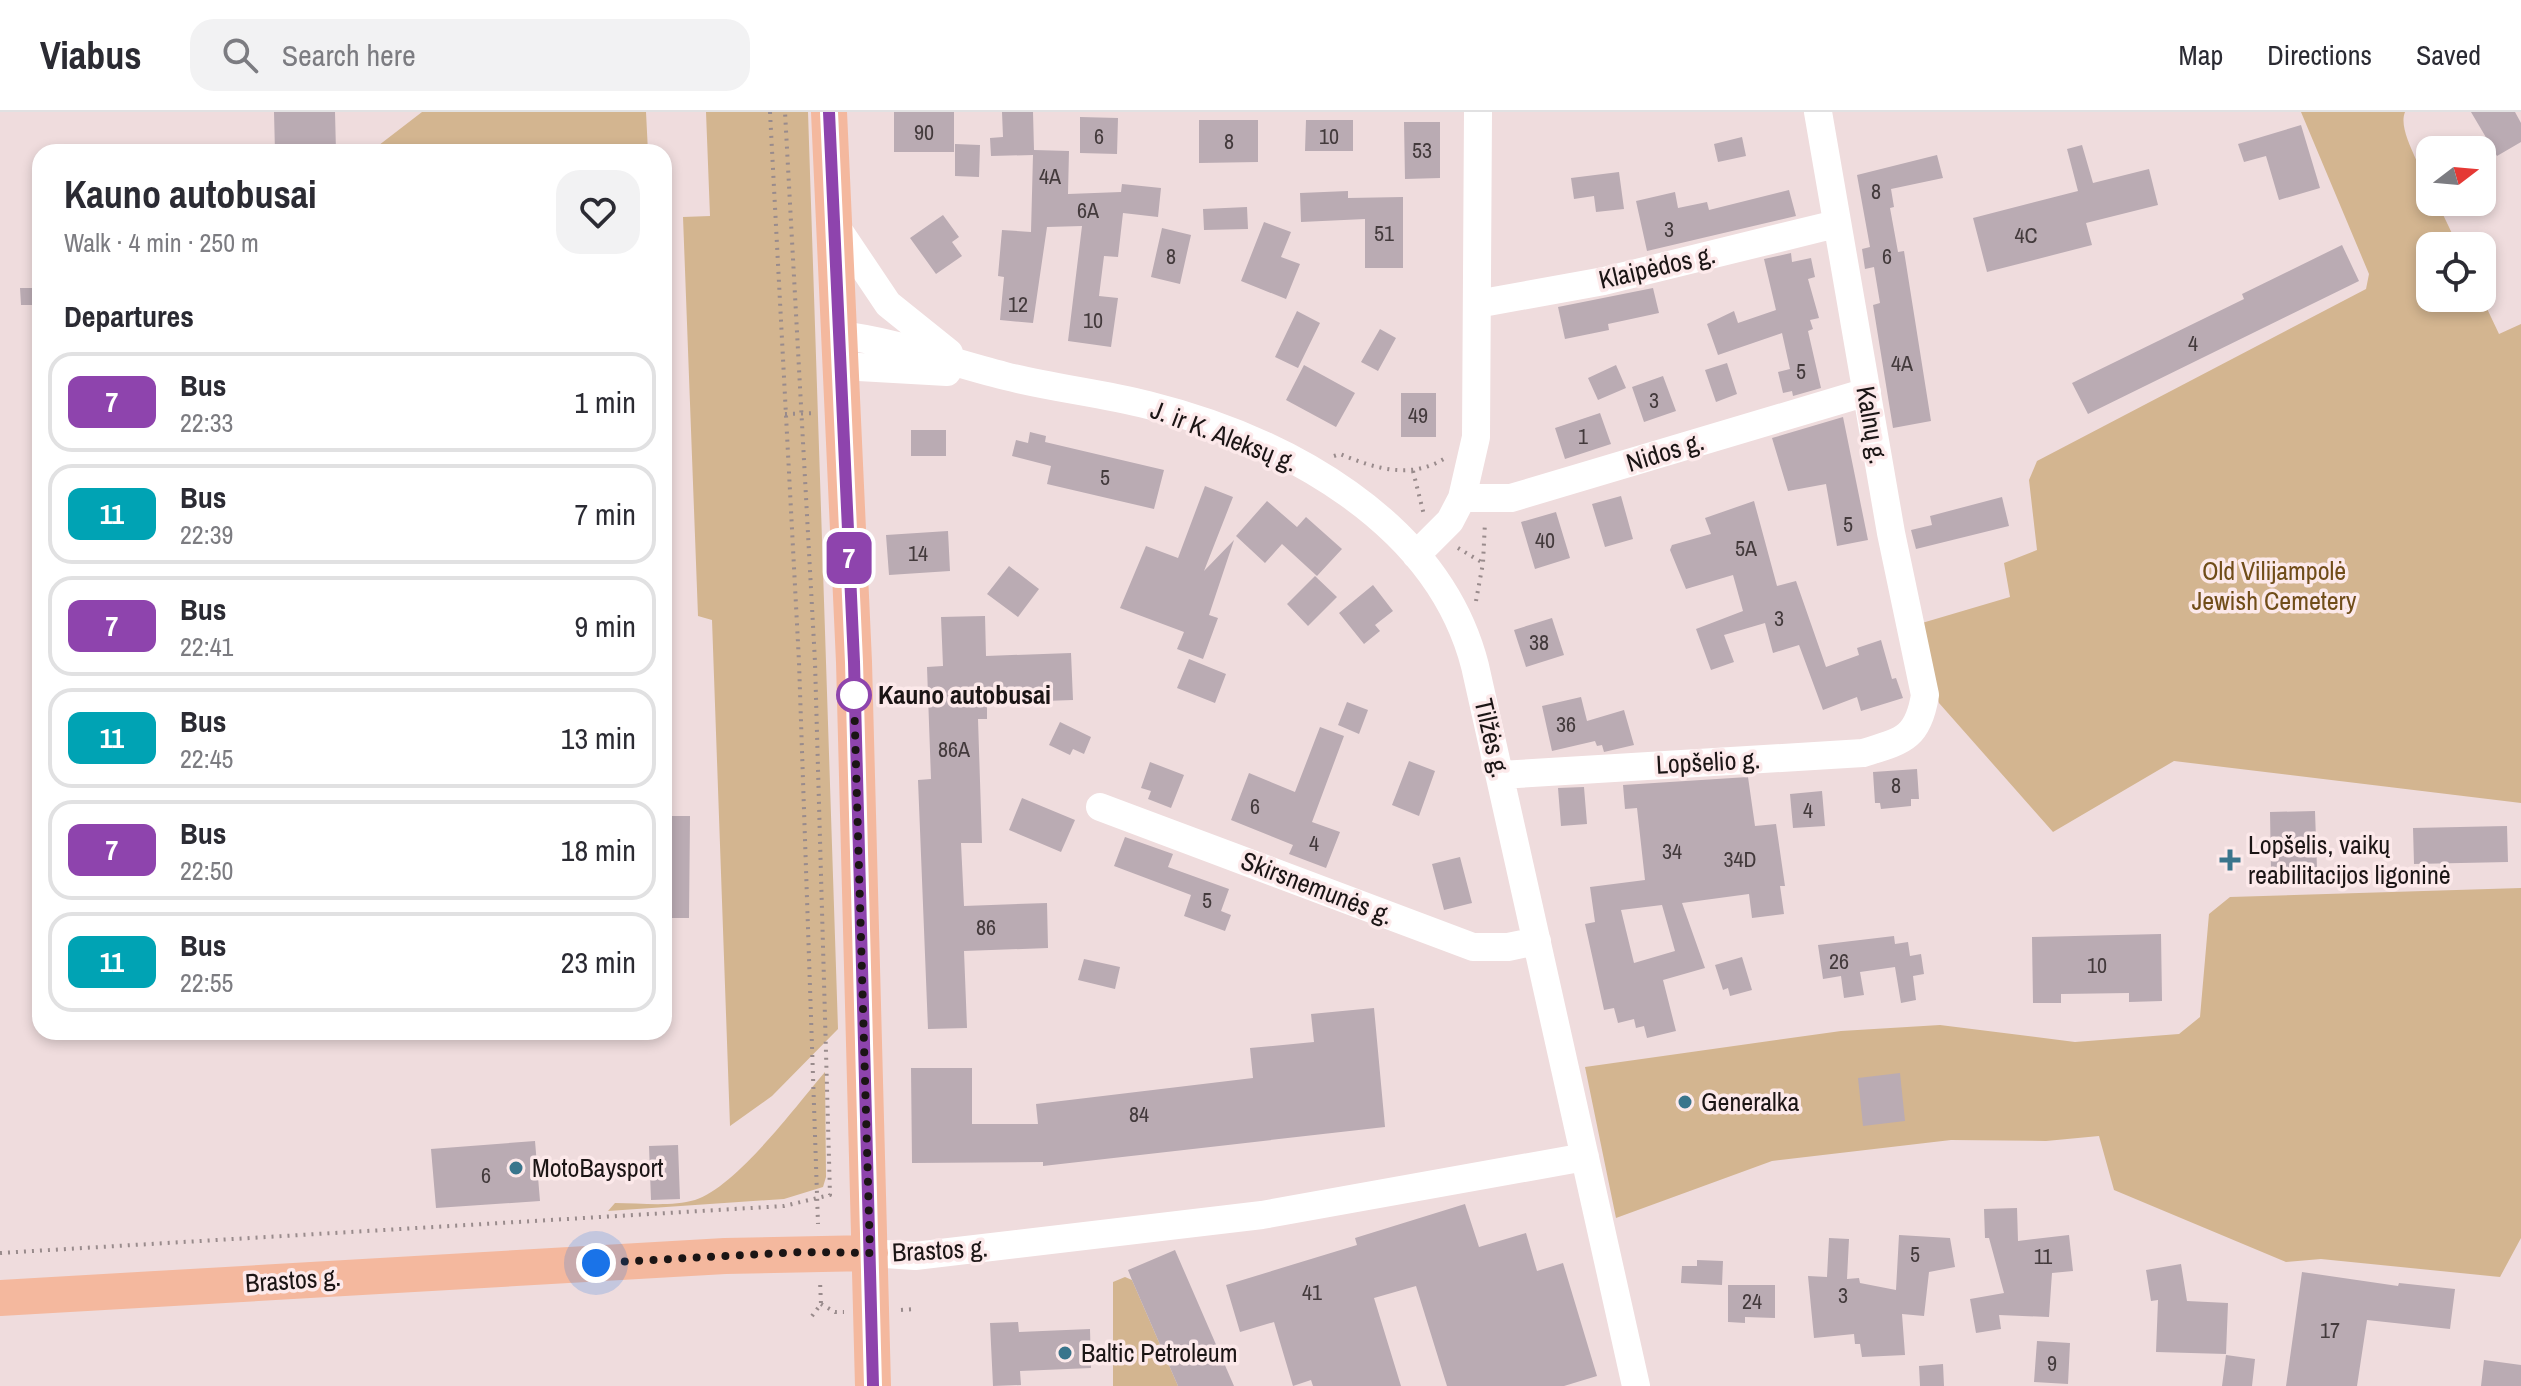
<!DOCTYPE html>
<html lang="en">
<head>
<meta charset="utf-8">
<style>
	:root { --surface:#fff; --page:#f2f2f3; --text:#2b2b33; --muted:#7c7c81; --line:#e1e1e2 }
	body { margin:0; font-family:"Archivo Narrow",sans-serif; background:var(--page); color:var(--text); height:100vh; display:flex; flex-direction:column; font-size:30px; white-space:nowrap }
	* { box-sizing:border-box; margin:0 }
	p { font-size:26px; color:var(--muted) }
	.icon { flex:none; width:44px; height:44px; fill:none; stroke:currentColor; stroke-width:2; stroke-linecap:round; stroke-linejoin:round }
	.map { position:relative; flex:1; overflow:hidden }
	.panel { position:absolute; left:32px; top:32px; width:640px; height:896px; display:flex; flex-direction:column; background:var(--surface); border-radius:24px; box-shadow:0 4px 12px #0003 }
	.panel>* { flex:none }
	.badge { padding:0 16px; border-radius:12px; font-size:28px; line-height:52px }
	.needle { width:52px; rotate:74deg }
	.buttons { position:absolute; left:2416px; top:24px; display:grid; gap:16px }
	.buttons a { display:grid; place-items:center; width:80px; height:80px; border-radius:16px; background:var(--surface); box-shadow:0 4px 12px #0003; font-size:40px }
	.you { position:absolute; width:40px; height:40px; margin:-20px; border:6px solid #fff; border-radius:50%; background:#1a73e8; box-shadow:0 0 0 12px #1a73e833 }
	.map>.badge { position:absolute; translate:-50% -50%; box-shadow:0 0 0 4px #fff }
	h2 { padding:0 32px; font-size:30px; line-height:72px }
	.round { display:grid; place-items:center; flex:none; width:84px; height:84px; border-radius:24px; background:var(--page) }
	.headline { display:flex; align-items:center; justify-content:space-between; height:136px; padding:0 32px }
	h1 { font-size:38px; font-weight:700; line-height:60px }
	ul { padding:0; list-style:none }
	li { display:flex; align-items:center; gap:24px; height:100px; margin:0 16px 12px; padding:0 16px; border:4px solid var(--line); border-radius:24px }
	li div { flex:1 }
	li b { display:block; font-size:30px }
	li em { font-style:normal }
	li .badge { min-width:88px; font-weight:700; text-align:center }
	header { display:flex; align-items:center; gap:48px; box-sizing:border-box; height:112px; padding:0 40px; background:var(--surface); border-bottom:2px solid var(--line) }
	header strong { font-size:38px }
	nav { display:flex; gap:44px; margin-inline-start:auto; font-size:28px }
	.search { width:560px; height:72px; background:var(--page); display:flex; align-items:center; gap:20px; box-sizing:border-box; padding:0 28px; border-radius:24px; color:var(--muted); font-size:30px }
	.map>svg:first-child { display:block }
	.green { fill:#d3b590 }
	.building { fill:#baabb3; fill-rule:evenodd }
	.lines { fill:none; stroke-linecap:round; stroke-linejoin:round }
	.path { stroke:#998b8c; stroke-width:4; stroke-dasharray:2 6; stroke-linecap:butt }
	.minor { stroke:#fff; stroke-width:28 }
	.major { stroke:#f4b89e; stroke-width:36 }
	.line-casing { stroke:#fff; stroke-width:18 }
	.line { stroke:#8e44ad; stroke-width:12 }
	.walk { stroke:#1b1515; stroke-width:8; stroke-dasharray:0 14.4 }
	.stop-dot { fill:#fff; stroke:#8e44ad; stroke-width:4 }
	.poi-dot { fill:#39758c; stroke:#fce9ea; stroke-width:3 }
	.labels { text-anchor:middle; stroke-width:7; stroke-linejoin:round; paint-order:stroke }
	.number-label { font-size:22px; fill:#433a3c }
	.street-label { font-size:26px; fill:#1b1515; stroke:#fce9ea }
	.park-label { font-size:26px; fill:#704d19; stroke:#fce9ea }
	.stop-label { font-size:26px; font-weight:bold; fill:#1b1515; stroke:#fce9ea; text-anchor:start }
	.poi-label { font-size:26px; fill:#1b1515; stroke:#fce9ea; text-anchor:start }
</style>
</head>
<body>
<header>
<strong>Viabus</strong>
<div class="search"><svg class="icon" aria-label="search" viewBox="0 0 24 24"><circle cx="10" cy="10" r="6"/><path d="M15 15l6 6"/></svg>Search here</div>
<nav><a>Map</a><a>Directions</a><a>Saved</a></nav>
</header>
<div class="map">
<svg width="2521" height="1274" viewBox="0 0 2521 1274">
	<rect width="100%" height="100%" fill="#efdcdd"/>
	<path class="green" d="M 422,0 L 646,0 L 648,40 L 370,40 Z
		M 706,0 L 808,0 L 838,917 L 772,984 L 730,1014 L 712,508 L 698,504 L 683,105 L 710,104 Z
		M 2301,0 L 2405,0 C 2396,22 2430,63 2430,90 L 2437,90 L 2458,134 L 2430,134 L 2430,186 L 2482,186 L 2499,222 L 2521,212 L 2521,691 L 2174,649 L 2053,720 L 1939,591 L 1922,511 L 2010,485 L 2004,451 L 2037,438 L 2029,368 L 2037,349 L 2366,177 L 2369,162 Z
		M 2521,776 L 2521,1126 L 2500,1165 L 2321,1147 L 2286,1150 L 2114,1078 L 2099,1024 L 2046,1029 L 1951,1028 L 1772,1049 L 1616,1106 L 1585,955 L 1841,919 L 1940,913 L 2075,930 L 2179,922 L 2200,905 L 2209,802 L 2230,785 Z
		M 825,960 L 826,1065 L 823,1075 L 784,1087 L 608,1099 L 615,1091 C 640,1091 671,1095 695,1088 C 737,1074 795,995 825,960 Z
		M 1125,1165 L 1132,1168 L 1178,1274 L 1113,1274 L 1113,1170 Z"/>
	<path class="building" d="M 274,0 L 335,0 L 336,40 L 275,40 Z
		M 894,0 L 954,0 L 954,40 L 894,40 Z
		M 1002,0 L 1033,0 L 1034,38 L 1069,39 L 1068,82 L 1121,80 L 1122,72 L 1161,76 L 1158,105 L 1123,101 L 1118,145 L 1104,144 L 1099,184 L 1118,186 L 1111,235 L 1068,229 L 1082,114 L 1047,115 L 1033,211 L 1000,208 L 1004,165 L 998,164 L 1002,118 L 1031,120 L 1033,43 L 991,44 L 990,26 L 1003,25 Z
		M 2471,0 L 2515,0 L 2521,11 L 2521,30 L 2497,44 Z
		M 1080,5 L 1118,6 L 1117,42 L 1080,41 Z
		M 1199,8 L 1258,8 L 1258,50 L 1199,51 Z
		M 1306,8 L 1353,8 L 1353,39 L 1305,39 Z
		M 1404,10 L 1440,10 L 1440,66 L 1405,67 Z
		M 2301,13 L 2320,76 L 2279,88 L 2266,44 L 2244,50 L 2238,32 Z
		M 1742,25 L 1746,44 L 1718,50 L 1714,32 Z
		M 955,32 L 980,33 L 979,65 L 955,64 Z
		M 2082,33 L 2093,71 L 2149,57 L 2158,93 L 2086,111 L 2092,133 L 1987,160 L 1973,106 L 2078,79 L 2067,37 Z
		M 1937,43 L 1943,66 L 1891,77 L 1894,95 L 1890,96 L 1898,140 L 1904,139 L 1931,309 L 1893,316 L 1873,193 L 1880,191 L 1874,155 L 1865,157 L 1862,137 L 1870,135 L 1857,63 Z
		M 1619,60 L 1624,97 L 1596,100 L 1594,84 L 1574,87 L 1571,66 Z
		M 1789,78 L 1796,104 L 1647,139 L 1636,89 L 1675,80 L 1678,96 L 1707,90 L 1709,98 Z
		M 1348,79 L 1348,86 L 1403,85 L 1403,156 L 1365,156 L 1365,107 L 1301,110 L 1300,81 Z
		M 1247,95 L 1248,117 L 1204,118 L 1203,97 Z
		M 943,103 L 959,125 L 952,130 L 962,144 L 936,162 L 910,126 Z
		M 1264,110 L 1291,120 L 1281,145 L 1300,152 L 1286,187 L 1241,169 Z
		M 1162,116 L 1191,123 L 1180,172 L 1151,165 Z
		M 2342,133 L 2359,169 L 2088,302 L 2072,271 L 2244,187 L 2242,182 Z
		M 1791,141 L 1792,150 L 1811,146 L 1815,165 L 1808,167 L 1819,206 L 1810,208 L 1813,217 L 1808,219 L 1821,276 L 1793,284 L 1792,279 L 1783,281 L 1778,260 L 1790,257 L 1782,221 L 1718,243 L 1707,212 L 1734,199 L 1738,211 L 1776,198 L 1764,147 Z
		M 20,176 L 40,176 L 40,193 L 21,193 Z
		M 1653,176 L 1659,201 L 1608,212 L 1609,218 L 1565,227 L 1558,195 Z
		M 1297,199 L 1320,211 L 1298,256 L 1275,245 Z
		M 1380,217 L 1396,226 L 1378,259 L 1361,250 Z
		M 1727,251 L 1737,282 L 1716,290 L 1705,258 Z
		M 1304,253 L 1355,281 L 1336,315 L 1286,288 Z
		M 1616,253 L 1626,276 L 1598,288 L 1588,266 Z
		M 1663,264 L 1676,299 L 1644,310 L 1632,275 Z
		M 1401,281 L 1436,281 L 1436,325 L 1401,325 Z
		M 1600,301 L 1611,332 L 1565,347 L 1555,316 Z
		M 1843,305 L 1868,428 L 1837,434 L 1826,372 L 1788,379 L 1772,326 Z
		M 911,318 L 946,318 L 946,344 L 911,344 Z
		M 1030,320 L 1046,324 L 1045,330 L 1164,358 L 1154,397 L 1047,372 L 1051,354 L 1012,344 L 1016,328 L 1028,331 Z
		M 1205,374 L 1233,385 L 1204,459 L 1234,428 L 1209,503 L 1218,506 L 1203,547 L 1177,537 L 1184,520 L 1120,496 L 1146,434 L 1178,446 Z
		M 1621,384 L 1633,427 L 1605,435 L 1592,392 Z
		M 2002,385 L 2009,414 L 1916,437 L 1911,418 L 1932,413 L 1930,404 Z
		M 1267,389 L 1297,415 L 1306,405 L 1342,437 L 1317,464 L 1282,432 L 1265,451 L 1236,424 Z
		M 1754,389 L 1777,474 L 1796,469 L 1826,555 L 1859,543 L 1857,536 L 1881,528 L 1892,567 L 1896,566 L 1903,586 L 1861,599 L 1857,585 L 1823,598 L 1799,533 L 1773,541 L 1765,511 L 1724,523 L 1734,550 L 1711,558 L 1696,517 L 1743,499 L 1733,463 L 1686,477 L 1670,438 L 1672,433 L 1711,422 L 1705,406 Z
		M 1556,400 L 1570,446 L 1535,457 L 1521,410 Z
		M 948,419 L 950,459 L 889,463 L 886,423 Z
		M 1009,454 L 1039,477 L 1018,505 L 987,482 Z
		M 1315,464 L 1337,485 L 1308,514 L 1287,492 Z
		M 1373,473 L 1393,499 L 1375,513 L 1380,519 L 1364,532 L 1339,501 Z
		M 985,504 L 986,544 L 1071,541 L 1073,588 L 987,591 L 987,607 L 978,607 L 982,731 L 961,731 L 964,794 L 1047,791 L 1048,836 L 964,839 L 967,916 L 928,917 L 918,668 L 931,667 L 927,555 L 943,554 L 941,505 Z
		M 1552,506 L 1564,543 L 1526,555 L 1514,518 Z
		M 1189,547 L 1226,562 L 1215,591 L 1177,576 Z
		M 1581,585 L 1587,609 L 1624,598 L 1634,633 L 1604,640 L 1602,633 L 1597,634 L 1595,629 L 1552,639 L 1542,594 Z
		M 1347,590 L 1368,598 L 1359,622 L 1338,613 Z
		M 1060,610 L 1091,625 L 1084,642 L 1073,637 L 1070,643 L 1049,633 Z
		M 1320,615 L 1344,624 L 1312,710 L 1340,720 L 1326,756 L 1289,742 L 1293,733 L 1231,708 L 1249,661 L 1295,680 Z
		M 1409,649 L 1435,659 L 1419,704 L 1392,693 Z
		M 1150,650 L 1184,663 L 1171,696 L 1148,687 L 1151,679 L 1141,676 Z
		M 1917,657 L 1919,687 L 1911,687 L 1911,694 L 1881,697 L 1880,691 L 1875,691 L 1873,660 Z
		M 1748,665 L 1755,714 L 1776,712 L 1785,774 L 1780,774 L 1784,802 L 1752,806 L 1749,782 L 1682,791 L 1705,856 L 1663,868 L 1676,919 L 1647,926 L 1644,914 L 1636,916 L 1634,907 L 1618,911 L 1614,896 L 1604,898 L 1585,812 L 1595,810 L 1590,775 L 1645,768 L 1637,696 L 1625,697 L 1623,673 ZM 1662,793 L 1675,839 L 1634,851 L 1621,798 Z
		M 1584,675 L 1587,712 L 1561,714 L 1558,676 Z
		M 1822,679 L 1825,714 L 1793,716 L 1790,682 Z
		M 1022,686 L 1075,708 L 1061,740 L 1009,718 Z
		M 2315,699 L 2317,757 L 2271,759 L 2270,700 Z
		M 669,704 L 690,704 L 689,806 L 664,806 L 664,789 L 668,789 Z
		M 2507,714 L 2508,750 L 2414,752 L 2413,716 Z
		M 1125,725 L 1173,742 L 1168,755 L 1229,777 L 1221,799 L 1231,803 L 1225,819 L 1184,804 L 1191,783 L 1114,754 Z
		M 1460,745 L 1472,791 L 1444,798 L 1432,752 Z
		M 2161,822 L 2162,889 L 2129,890 L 2129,881 L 2061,882 L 2061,891 L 2033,891 L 2032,825 Z
		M 1894,824 L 1895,832 L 1908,830 L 1910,844 L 1921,842 L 1924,862 L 1913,864 L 1916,888 L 1901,891 L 1895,855 L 1860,860 L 1864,883 L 1844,886 L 1841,864 L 1823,867 L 1818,833 Z
		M 1742,845 L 1752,878 L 1730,884 L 1728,876 L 1723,878 L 1715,853 Z
		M 1084,847 L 1120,855 L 1115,877 L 1078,868 Z
		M 1374,896 L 1385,1015 L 1043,1054 L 1043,1050 L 912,1051 L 911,956 L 972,956 L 972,1012 L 1038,1012 L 1036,992 L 1253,966 L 1250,936 L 1314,930 L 1311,902 Z
		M 1900,961 L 1905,1009 L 1863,1014 L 1858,966 Z
		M 535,1029 L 540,1089 L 436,1096 L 431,1037 Z
		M 678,1033 L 680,1087 L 651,1088 L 649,1034 Z
		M 1465,1092 L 1479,1135 L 1526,1121 L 1537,1159 L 1563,1151 L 1597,1264 L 1564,1274 L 1447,1274 L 1416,1174 L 1374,1186 L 1401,1274 L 1313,1274 L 1311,1268 L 1293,1274 L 1274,1210 L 1240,1220 L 1226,1173 L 1357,1133 L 1355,1126 Z
		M 2017,1096 L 2018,1129 L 2069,1123 L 2073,1159 L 2052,1161 L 2049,1205 L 1999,1203 L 2001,1217 L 1976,1221 L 1970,1187 L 2004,1181 L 1989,1126 L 1985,1126 L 1984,1097 Z
		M 1899,1123 L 1950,1126 L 1955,1155 L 1929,1160 L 1924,1204 L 1902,1202 L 1905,1243 L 1862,1245 L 1860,1232 L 1855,1232 L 1854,1222 L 1814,1226 L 1808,1164 L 1827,1165 L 1829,1126 L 1849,1127 L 1847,1167 L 1859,1166 L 1860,1171 L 1896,1178 Z
		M 1175,1138 L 1234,1274 L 1178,1274 L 1132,1168 L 1128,1158 Z
		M 1697,1148 L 1723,1149 L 1722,1173 L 1681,1171 L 1682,1154 L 1697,1154 Z
		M 2181,1152 L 2187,1189 L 2228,1191 L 2226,1242 L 2156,1240 L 2158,1188 L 2151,1189 L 2146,1158 Z
		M 2302,1160 L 2398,1174 L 2399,1171 L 2455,1177 L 2450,1217 L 2367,1208 L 2357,1274 L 2286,1274 Z
		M 1728,1173 L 1775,1173 L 1775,1206 L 1745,1205 L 1745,1211 L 1728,1210 Z
		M 1018,1210 L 1019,1220 L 1090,1217 L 1091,1256 L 1020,1259 L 1021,1273 L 993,1274 L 990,1211 Z
		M 2037,1229 L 2070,1231 L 2068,1272 L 2034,1270 Z
		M 2226,1243 L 2255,1247 L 2252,1274 L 2222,1274 Z
		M 2484,1248 L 2521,1253 L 2521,1274 L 2481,1274 Z
		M 1943,1252 L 1944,1274 L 1920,1274 L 1919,1254 Z"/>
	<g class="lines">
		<path class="path" d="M 770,0 L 799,550 L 818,1112
			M 785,302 L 815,301
			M 1334,344 L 1340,342 C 1376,357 1412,368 1447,345
			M 1413,359 L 1424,403
			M 1458,436 L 1483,451
			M 1476,489 L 1483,451 L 1485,410
			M 0,1141 L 784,1094 L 830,1083 L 815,550 L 785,0
			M 821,1192 L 835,1200 L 844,1200
			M 901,1198 L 916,1197
			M 812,1204 L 821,1192 L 820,1169"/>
		<path class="minor" d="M 835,113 L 888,192 L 949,241
			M 1477,192 L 1604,169 L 1836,112
			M 840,223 C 897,230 949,250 1005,264 C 1052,276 1101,281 1148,293 C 1284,327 1438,409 1475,554 L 1636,1274
			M 841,254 L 947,260
			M 1462,386 L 1511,386 L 1867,280
			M 1416,443 L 1450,409 L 1462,386 L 1476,325 L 1478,0
			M 1500,663 L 1863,641 C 1902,629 1918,627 1925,583 L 1891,421 L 1818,0
			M 1100,695 L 1473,835 L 1508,835 L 1537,829
			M 870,1141 L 915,1144 L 1262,1103 L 1585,1045"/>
		<path class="major" d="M 829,0 L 854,550 L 873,1274
			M 0,1186 L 725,1144 L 870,1141"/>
	</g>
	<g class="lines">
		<g class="line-casing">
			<path id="line" d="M 829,0 L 854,550 L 873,1274"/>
		</g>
		<use href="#line" class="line"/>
		<path class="walk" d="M 596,1151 L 801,1140 L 870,1141 L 854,583"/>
	</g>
	<circle class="stop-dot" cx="854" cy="583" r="16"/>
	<g class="poi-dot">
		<path d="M2226 736h8v8h8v8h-8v8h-8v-8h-8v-8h8z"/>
		<circle cx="1685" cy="990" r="8"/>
		<circle cx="516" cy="1056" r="8"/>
		<circle cx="1065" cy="1241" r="8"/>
	</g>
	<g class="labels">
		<g class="number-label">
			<text x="924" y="28">90</text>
			<text x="1099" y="32">6</text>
			<text x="1329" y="32">10</text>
			<text x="1229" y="37">8</text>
			<text x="1422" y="46">53</text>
			<text x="1050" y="72">4A</text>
			<text x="1876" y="87">8</text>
			<text x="1088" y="106">6A</text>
			<text x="1669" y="125">3</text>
			<text x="1384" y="129">51</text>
			<text x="2026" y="131">4C</text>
			<text x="1171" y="152">8</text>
			<text x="1887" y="152">6</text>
			<text x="1018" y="200">12</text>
			<text x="1093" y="216">10</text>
			<text x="2193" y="239">4</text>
			<text x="1902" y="259">4A</text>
			<text x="1801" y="267">5</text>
			<text x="1654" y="296">3</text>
			<text x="1418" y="311">49</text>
			<text x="1583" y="332">1</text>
			<text x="1105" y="373">5</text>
			<text x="1848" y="420">5</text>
			<text x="1545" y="436">40</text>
			<text x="1746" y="444">5A</text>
			<text x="918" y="449">14</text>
			<text x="1779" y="514">3</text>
			<text x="1539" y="538">38</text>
			<text x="1566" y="620">36</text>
			<text x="954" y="645">86A</text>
			<text x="1896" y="681">8</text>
			<text x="1255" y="702">6</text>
			<text x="1808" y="706">4</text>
			<text x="1314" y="739">4</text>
			<text x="1672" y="747">34</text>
			<text x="1740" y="755">34D</text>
			<text x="1207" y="796">5</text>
			<text x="986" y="823">86</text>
			<text x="1839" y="857">26</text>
			<text x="2097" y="861">10</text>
			<text x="1139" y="1010">84</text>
			<text x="486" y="1071">6</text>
			<text x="1915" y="1150">5</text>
			<text x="2043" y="1152">11</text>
			<text x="1312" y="1188">41</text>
			<text x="1843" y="1191">3</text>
			<text x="1752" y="1197">24</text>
			<text x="2330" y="1226">17</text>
			<text x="2052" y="1259">9</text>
		</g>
		<g class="street-label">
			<text transform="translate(1657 155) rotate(-13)" y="9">Klaipėdos g.</text>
			<text transform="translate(1872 313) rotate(80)" y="9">Kalnų g.</text>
			<text transform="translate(1224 324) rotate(21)" y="9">J. ir K. Aleksų g.</text>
			<text transform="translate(1665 340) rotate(-17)" y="9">Nidos g.</text>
			<text transform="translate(1492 626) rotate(77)" y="9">Tilžės g.</text>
			<text transform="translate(1708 650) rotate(-3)" y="9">Lopšelio g.</text>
			<text transform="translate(1317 776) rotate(21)" y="9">Skirsnemunės g.</text>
			<text transform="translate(940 1138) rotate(-3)" y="9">Brastos g.</text>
			<text transform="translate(293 1168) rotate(-4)" y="9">Brastos g.</text>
		</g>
		<g class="park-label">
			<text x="2274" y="468">Old Vilijampolė<tspan x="2274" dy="30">Jewish Cemetery</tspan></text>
		</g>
		<g class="stop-label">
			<text x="878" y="592">Kauno autobusai</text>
		</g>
		<g class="poi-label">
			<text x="2248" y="742">Lopšelis, vaikų<tspan x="2248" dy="30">reabilitacijos ligoninė</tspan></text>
			<text x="1701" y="999">Generalka</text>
			<text x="532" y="1065">MotoBaysport</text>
			<text x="1081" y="1250">Baltic Petroleum</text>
		</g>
	</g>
</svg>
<div class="buttons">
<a><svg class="needle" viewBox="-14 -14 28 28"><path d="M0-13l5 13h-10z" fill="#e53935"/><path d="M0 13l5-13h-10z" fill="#7c7c81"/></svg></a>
<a><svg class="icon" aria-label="locate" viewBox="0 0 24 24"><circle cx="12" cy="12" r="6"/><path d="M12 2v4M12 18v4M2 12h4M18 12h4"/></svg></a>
</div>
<div class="you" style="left:596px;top:1151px"></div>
<b class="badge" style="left:849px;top:446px;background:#8e44ad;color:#fff">7</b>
<section class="panel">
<div class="headline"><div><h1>Kauno autobusai</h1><p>Walk · 4 min · 250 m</p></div><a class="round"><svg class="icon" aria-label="heart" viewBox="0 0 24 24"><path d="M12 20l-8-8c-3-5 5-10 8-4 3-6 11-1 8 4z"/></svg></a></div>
<h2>Departures</h2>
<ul>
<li><span class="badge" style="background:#8e44ad;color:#fff">7</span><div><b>Bus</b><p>22:33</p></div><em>1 min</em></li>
<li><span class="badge" style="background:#00a3b4;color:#fff">11</span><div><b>Bus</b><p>22:39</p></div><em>7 min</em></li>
<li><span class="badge" style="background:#8e44ad;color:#fff">7</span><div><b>Bus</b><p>22:41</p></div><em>9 min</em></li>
<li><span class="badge" style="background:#00a3b4;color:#fff">11</span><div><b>Bus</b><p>22:45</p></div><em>13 min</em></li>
<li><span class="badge" style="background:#8e44ad;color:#fff">7</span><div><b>Bus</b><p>22:50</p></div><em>18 min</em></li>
<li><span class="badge" style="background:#00a3b4;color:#fff">11</span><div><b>Bus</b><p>22:55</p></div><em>23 min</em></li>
</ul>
</section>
</div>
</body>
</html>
